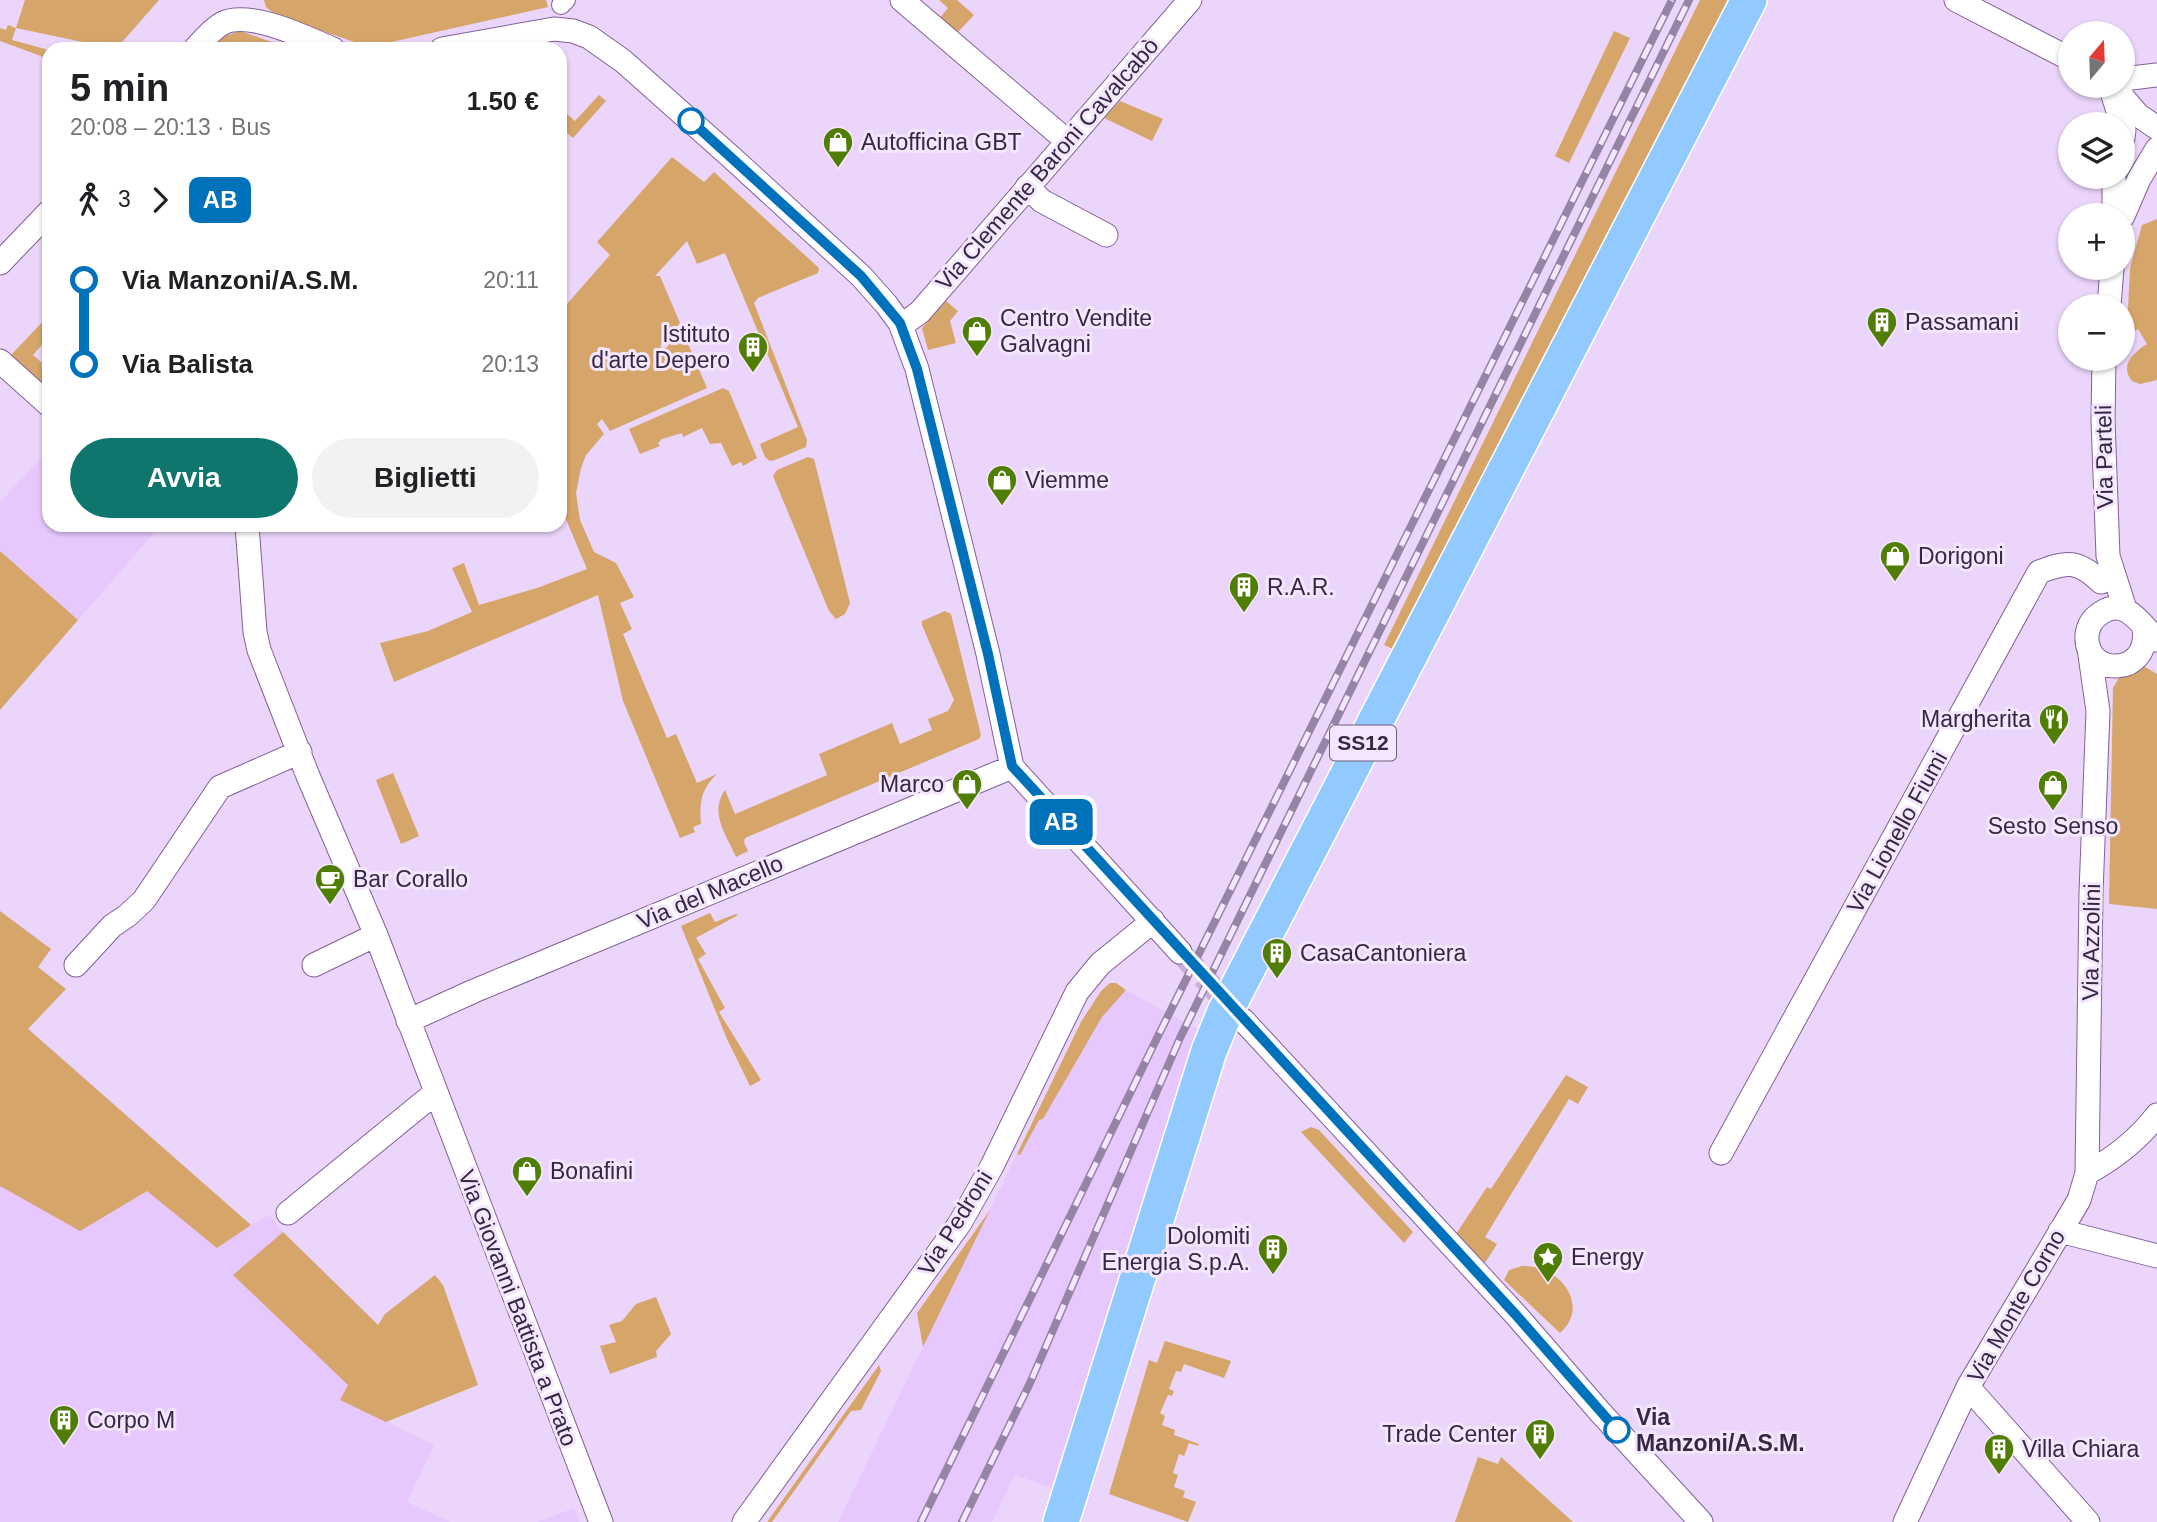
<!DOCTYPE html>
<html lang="it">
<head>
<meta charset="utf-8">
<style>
	:root { --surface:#fff; --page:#f2f2f2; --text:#202124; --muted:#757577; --accent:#0f766e }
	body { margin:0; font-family:Arial,sans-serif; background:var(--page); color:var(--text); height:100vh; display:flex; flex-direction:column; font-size:26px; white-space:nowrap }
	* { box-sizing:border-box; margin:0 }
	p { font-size:23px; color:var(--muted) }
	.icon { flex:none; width:38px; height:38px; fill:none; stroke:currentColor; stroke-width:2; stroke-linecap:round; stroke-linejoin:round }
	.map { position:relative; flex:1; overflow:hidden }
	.panel { position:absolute; left:42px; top:42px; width:525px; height:490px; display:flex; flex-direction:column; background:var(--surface); border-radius:21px; box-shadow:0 2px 5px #0004 }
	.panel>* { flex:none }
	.badge { padding:0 14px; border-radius:10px; font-size:24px; line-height:46px }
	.needle { width:46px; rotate:19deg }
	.fabs { position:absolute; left:2058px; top:21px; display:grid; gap:14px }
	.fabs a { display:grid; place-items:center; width:77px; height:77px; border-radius:50%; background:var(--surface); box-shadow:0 2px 5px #0004; font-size:35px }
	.map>.badge { position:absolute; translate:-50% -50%; box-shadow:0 0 0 4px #fff }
	.legs { display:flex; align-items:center; gap:10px; height:77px; padding:0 28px; font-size:23px }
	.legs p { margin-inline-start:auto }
	.headline { display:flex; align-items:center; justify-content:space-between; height:119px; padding:0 28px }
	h1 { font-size:38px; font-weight:700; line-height:52px }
	.button { display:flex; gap:14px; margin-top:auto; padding:14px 28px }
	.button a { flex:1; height:80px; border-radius:42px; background:var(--accent); color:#fff; font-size:28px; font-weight:700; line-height:80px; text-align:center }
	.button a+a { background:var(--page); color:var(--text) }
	ul { padding:0 28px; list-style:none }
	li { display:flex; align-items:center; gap:24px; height:84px; font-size:26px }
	li i { display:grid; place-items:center; width:10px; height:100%; margin:0 9px; background:currentColor }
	li i::after { content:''; width:18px; height:18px; margin:-9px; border:5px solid; border-radius:50%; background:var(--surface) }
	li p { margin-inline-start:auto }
	li:first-child i { background:linear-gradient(#0000 50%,currentColor 0) }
	li:last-child i { background:linear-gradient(currentColor 50%,#0000 0) }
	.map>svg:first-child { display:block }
	.built { fill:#e6c7fe }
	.green { fill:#d6a56a }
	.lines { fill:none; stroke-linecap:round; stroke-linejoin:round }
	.minor-tunnel { stroke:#c7b2d6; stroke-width:23; stroke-dasharray:23 11; stroke-linecap:butt }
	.pedestrian-casing { stroke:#826199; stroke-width:20 }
	.minor-casing { stroke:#826199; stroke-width:25 }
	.primary-casing { stroke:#fff; stroke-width:38 }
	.pedestrian { stroke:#fff; stroke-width:18 }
	.minor { stroke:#fff; stroke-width:23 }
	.primary { stroke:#92c9ff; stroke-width:35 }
	.rail-casing { stroke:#9684a4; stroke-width:8 }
	.rail { stroke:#f4e6ff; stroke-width:5; stroke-dasharray:16; stroke-linecap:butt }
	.line-1-casing { stroke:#fff; stroke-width:16 }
	.line-1 { stroke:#0072bc; stroke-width:10 }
	.stop-1-dot { fill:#fff; stroke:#0072bc; stroke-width:3.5 }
	.labels { text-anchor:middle; stroke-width:6; stroke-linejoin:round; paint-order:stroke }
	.shield { fill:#f4e6ff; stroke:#6f6179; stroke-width:2 }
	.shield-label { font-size:21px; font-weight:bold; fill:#362840 }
	.poi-label { font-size:23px; fill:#362840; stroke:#f4e6ff; text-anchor:start }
	.street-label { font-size:23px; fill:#362840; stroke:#f4e6ff }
	.stop-label { font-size:23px; font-weight:bold; fill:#362840; stroke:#f4e6ff; text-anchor:start }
</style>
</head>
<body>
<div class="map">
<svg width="2157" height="1522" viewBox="0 0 2157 1522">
	<rect width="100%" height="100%" fill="#ebd5fb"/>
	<path class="built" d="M 49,450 L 49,525 L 161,525 L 78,620 L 0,551 L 0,502 Z
		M 1126,990 L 1201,1031 L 1052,1488 L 1015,1475 L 992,1522 L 838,1522 L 1017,1154 L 1020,1154 L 1039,1120 L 1043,1119 L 1102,1017 Z
		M 28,1028 L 250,1225 L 270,1215 L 283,1232 L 379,1325 L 340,1400 L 434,1445 L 407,1502 L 450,1522 L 0,1522 L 0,1062 Z
		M 574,1508 L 579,1522 L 538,1522 Z"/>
	<path class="green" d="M 25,0 L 159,0 L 116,49 L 16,28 L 12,40 L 49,50 L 49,59 L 0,41 L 0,28 L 6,30 L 8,25 L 16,28 Z
		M 264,0 L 546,0 L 548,7 L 369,47 L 276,15 L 266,7 Z
		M 939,0 L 957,0 L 974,15 L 957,33 L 939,19 L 948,8 Z
		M 1700,0 L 1728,0 L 1632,190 L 1395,650 L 1384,645 Z
		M 240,31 L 292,49 L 210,49 L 222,37 Z
		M 1614,31 L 1630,38 L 1569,163 L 1555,156 Z
		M 599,95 L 606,101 L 573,138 L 560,127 L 560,108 L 575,121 Z
		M 1120,101 L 1163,119 L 1152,141 L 1104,118 Z
		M 672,157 L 704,182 L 714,172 L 819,268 L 818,273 L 758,298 L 754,303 L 807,440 L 806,447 L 775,460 L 770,461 L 765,457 L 760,444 L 798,427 L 725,253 L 697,264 L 687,241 L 655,276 L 660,276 L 680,323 L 660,346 L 664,350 L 682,330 L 707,388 L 610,431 L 602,419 L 597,424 L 604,434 L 586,455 L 581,468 L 576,493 L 580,520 L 594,552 L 616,563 L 634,597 L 620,603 L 632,629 L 623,634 L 667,738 L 676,734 L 697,783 L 717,774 C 701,789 699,803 701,824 L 693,827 L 695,832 L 680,838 L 623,701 L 598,595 L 394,682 L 380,643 L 428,631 L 472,612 L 452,568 L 464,563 L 479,605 L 537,588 L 587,569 L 560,505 L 560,312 L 610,255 L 597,242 Z
		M 2157,219 L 2157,380 L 2140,384 L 2132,381 C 2119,365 2134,352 2147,344 L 2138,329 L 2131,333 L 2127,328 L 2130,269 L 2142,225 Z
		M 946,301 L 958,311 L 950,321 L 956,343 L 928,350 L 922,328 Z
		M 49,315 L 49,337 L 33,355 L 49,369 L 49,376 L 41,385 L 10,356 Z
		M 723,388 L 729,391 L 757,458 L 743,466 L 741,462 L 732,466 L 721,443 L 710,444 L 702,428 L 683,437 L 682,433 L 662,439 L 658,443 L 660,446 L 640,454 L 629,429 Z
		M 808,457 L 814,459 L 850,603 L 845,614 L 836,619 L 829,611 L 773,476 L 777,470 Z
		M 0,551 L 78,620 L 0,710 Z
		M 945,611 L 951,614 L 981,735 L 979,739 L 745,838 L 744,842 L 748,851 L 736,857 C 726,834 709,813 725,790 L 735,814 L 827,775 L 819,754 L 892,723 L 900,744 L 932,730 L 928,719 L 948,711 L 954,700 L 922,625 L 922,621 Z
		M 2132,665 L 2145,667 L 2157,674 L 2157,909 L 2109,904 L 2113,688 L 2123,671 Z
		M 393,773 L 419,836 L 401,844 L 376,780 Z
		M 0,911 L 51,949 L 38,967 L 66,989 L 28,1029 L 251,1225 L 217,1248 L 147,1191 L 80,1231 L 0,1186 Z
		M 710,913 L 715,922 L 736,914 L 738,915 L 696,938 L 706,954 L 698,959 L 725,1008 L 719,1012 L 761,1080 L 750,1086 L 727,1039 L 681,926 Z
		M 1110,983 L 1116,983 L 1126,990 L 1102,1017 L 1043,1119 L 1039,1120 L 1020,1155 L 1017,1154 L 1081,1022 L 1101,991 Z
		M 1566,1075 L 1588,1087 L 1578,1104 L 1569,1099 L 1485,1237 L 1497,1244 L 1485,1263 L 1456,1234 L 1487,1187 L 1491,1189 Z
		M 1311,1127 L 1319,1130 L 1413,1232 L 1404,1243 L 1301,1132 Z
		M 990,1210 L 923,1347 L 917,1313 Z
		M 283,1232 L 378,1325 L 385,1314 L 435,1275 L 443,1285 L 478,1385 L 386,1422 L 340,1400 L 348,1385 L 233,1275 Z
		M 1522,1266 C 1558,1264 1592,1305 1560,1333 L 1504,1280 L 1509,1270 Z
		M 656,1297 L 671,1334 L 656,1351 L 657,1357 L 610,1374 L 600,1346 L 616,1342 L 609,1325 L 622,1321 L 636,1304 Z
		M 1165,1341 L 1231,1361 L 1224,1378 L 1184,1364 L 1181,1372 L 1176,1371 L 1169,1389 L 1174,1391 L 1172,1396 L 1168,1395 L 1160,1413 L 1165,1416 L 1162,1425 L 1175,1430 L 1174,1435 L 1199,1444 L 1198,1446 L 1189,1443 L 1184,1456 L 1179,1454 L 1173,1473 L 1178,1475 L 1174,1487 L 1185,1491 L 1183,1497 L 1196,1502 L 1188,1522 L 1109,1494 L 1149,1360 L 1157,1363 Z
		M 879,1365 L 881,1371 L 861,1410 L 851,1411 L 772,1522 L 767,1522 Z
		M 1478,1457 L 1498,1464 L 1501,1457 L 1573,1522 L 1455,1522 Z"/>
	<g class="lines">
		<path class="minor-tunnel" d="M 1180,952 L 1236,1012"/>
		<g class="pedestrian-casing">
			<path id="pedestrian" d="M 561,5 L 566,0"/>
		</g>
		<g class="minor-casing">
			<path id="minor" d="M 902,0 L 1067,141
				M 1956,0 L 2070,59
				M 195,49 C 203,40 212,29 223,23 C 250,10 307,38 333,49
				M 442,49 L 554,29 L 573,31 L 589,37 L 623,61 L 731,157 L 861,276 L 886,304 L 900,323 L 917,369 L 988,654 L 1012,767 L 1180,952
				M 2123,79 L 2157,75
				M 2113,86 L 2138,115 L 2157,128
				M 2112,92 L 2124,130 L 2123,138
				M 1027,187 L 1042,201 L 1106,235
				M 2114,215 L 2114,177
				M 2123,216 L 2139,179 L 2157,149
				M 0,263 L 49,212
				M 2109,306 L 2112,268
				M 900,323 L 909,320 L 920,312 L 1190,0
				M 2104,359 L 2103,420 L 2108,556 L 2125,609
				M 0,361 L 49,405
				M 247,525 L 255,632 L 259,650 L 308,776 L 376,935 L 601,1522
				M 2144,628 C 2151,678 2084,677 2087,635 C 2088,626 2093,618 2101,613 C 2126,596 2142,626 2157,640
				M 76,965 L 112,926 L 128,915 L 144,900 L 220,787 L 300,752
				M 314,965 L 376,935
				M 1243,1020 L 1516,1315 L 1600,1412 L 1701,1522
				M 408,1021 L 474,991 L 1012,767
				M 1721,1153 L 2039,572 C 2067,561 2078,560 2101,582
				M 2087,1173 C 2115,1158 2137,1141 2157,1115
				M 288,1213 L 435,1093
				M 2060,1231 L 2157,1256
				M 1968,1387 L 2088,1522
				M 744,1522 L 960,1223 L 992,1166 L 1077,992 L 1100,964 L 1153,921
				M 1905,1522 L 1968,1387 L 2079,1200 L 2087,1173 L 2091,893 L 2098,711 L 2089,648"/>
		</g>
		<g class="primary-casing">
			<path id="primary" d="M 1061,1522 L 1209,1051 L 1225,1012 L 1749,0"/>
		</g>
		<use href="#pedestrian" class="pedestrian"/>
		<use href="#minor" class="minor"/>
		<use href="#primary" class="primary"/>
		<g class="rail-casing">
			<path id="rail" d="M 921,1522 L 1158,1036 L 1672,0
				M 962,1522 L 1030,1383 L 1180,1038 L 1689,0"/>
		</g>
		<use href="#rail" class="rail"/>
	</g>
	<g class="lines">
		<g class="line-1-casing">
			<path id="line-1" d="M 691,121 L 861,276 L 900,323 L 917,369 L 988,654 L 1012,766 L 1516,1315 L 1617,1430"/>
		</g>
		<use href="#line-1" class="line-1"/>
	</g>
	<defs>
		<g id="shop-pin" transform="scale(1.575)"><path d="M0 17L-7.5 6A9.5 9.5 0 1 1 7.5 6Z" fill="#507d03" stroke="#f4e6ff"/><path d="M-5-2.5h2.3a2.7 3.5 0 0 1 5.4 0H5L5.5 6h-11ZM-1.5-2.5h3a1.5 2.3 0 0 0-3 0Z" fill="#fff"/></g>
		<g id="building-pin" transform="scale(1.575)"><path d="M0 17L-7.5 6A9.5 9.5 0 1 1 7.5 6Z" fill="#507d03" stroke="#f4e6ff"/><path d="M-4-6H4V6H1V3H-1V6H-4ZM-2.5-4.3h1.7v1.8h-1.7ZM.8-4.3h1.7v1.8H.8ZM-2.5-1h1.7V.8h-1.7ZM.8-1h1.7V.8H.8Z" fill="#fff"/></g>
		<g id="restaurant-pin" transform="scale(1.575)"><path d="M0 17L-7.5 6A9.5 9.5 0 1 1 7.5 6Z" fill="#507d03" stroke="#f4e6ff"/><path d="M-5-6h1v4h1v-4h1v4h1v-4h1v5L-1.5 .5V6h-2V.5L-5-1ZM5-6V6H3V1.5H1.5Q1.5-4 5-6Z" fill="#fff"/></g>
		<g id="cafe-pin" transform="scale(1.575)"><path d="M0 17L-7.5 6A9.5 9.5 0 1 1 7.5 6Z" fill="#507d03" stroke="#f4e6ff"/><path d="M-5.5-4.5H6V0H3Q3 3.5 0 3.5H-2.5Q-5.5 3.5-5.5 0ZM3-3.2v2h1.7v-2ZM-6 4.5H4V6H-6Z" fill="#fff"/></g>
		<g id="sight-pin" transform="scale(1.575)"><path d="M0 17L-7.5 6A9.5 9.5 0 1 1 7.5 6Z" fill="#507d03" stroke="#f4e6ff"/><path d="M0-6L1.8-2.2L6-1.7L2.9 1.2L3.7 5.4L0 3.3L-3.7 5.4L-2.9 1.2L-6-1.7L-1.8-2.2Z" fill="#fff"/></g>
	</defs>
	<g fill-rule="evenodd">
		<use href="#shop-pin" x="838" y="142"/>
		<use href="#building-pin" x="1882" y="322"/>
		<use href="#shop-pin" x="977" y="331"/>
		<use href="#building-pin" x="753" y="347"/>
		<use href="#shop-pin" x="1002" y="480"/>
		<use href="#shop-pin" x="1895" y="556"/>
		<use href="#building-pin" x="1244" y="587"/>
		<use href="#restaurant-pin" x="2054" y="719"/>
		<use href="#shop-pin" x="967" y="784"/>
		<use href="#shop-pin" x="2053" y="785"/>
		<use href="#cafe-pin" x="330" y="879"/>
		<use href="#building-pin" x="1277" y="953"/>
		<use href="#shop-pin" x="527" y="1171"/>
		<use href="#building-pin" x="1273" y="1249"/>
		<use href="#sight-pin" x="1548" y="1257"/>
		<use href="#building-pin" x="64" y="1420"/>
		<use href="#building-pin" x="1540" y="1434"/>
		<use href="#building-pin" x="1999" y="1449"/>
	</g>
	<g class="stop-1-dot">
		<circle cx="691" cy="121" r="12"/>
		<circle cx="1617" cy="1430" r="12"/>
	</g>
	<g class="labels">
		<rect class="shield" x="1330" y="725.5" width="66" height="35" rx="5"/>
		<g class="shield-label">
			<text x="1363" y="750">SS12</text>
		</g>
		<g class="poi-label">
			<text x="861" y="150">Autofficina GBT</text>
			<text x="1000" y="326">Centro Vendite<tspan x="1000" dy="26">Galvagni</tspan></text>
			<text x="1905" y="330">Passamani</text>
			<text x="730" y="342" text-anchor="end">Istituto<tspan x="730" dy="26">d'arte Depero</tspan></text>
			<text x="1025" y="488">Viemme</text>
			<text x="1918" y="564">Dorigoni</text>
			<text x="1267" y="595">R.A.R.</text>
			<text x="2031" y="727" text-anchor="end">Margherita</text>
			<text x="944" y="792" text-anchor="end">Marco</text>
			<text x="2053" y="834" text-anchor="middle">Sesto Senso</text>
			<text x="353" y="887">Bar Corallo</text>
			<text x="1300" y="961">CasaCantoniera</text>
			<text x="550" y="1179">Bonafini</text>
			<text x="1250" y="1244" text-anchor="end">Dolomiti<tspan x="1250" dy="26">Energia S.p.A.</tspan></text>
			<text x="1571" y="1265">Energy</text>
			<text x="87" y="1428">Corpo M</text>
			<text x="1517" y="1442" text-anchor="end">Trade Center</text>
			<text x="2022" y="1457">Villa Chiara</text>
		</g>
		<g class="street-label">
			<text transform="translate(1047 164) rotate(-49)" y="8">Via Clemente Baroni Cavalcabò</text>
			<text transform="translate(2104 457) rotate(-91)" y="8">Via Parteli</text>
			<text transform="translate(1897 832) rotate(-61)" y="8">Via Lionello Fiumi</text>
			<text transform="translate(710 892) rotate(-23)" y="8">Via del Macello</text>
			<text transform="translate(2091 942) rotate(-89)" y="8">Via Azzolini</text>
			<text transform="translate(955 1223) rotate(-58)" y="8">Via Pedroni</text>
			<text transform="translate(2016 1306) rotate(-60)" y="8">Via Monte Corno</text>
			<text transform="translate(518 1308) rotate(69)" y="8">Via Giovanni Battista a Prato</text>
		</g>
		<g class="stop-label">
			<text x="1636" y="1425">Via<tspan x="1636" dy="26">Manzoni/A.S.M.</tspan></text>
		</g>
	</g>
</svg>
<div class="fabs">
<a><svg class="needle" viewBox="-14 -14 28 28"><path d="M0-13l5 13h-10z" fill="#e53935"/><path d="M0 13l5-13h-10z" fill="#757577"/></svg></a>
<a><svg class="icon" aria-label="layers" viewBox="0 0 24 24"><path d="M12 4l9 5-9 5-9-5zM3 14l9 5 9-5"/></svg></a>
<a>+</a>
<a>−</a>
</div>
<b class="badge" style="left:1061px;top:822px;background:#0072bc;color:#fff">AB</b>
<section class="panel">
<div class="headline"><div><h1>5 min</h1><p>20:08 – 20:13 · Bus</p></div><b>1.50 €</b></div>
<div class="legs"><svg class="icon" aria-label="walk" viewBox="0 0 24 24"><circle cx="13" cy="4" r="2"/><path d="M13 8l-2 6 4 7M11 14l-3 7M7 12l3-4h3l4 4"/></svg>3<svg class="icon" aria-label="forward" viewBox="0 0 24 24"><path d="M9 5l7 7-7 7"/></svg><b class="badge" style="background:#0072bc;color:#fff">AB</b></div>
<ul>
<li><i style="color:#0072bc"></i><b>Via Manzoni/A.S.M.</b><p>20:11</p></li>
<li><i style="color:#0072bc"></i><b>Via Balista</b><p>20:13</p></li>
</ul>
<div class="button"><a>Avvia</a><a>Biglietti</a></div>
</section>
</div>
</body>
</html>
